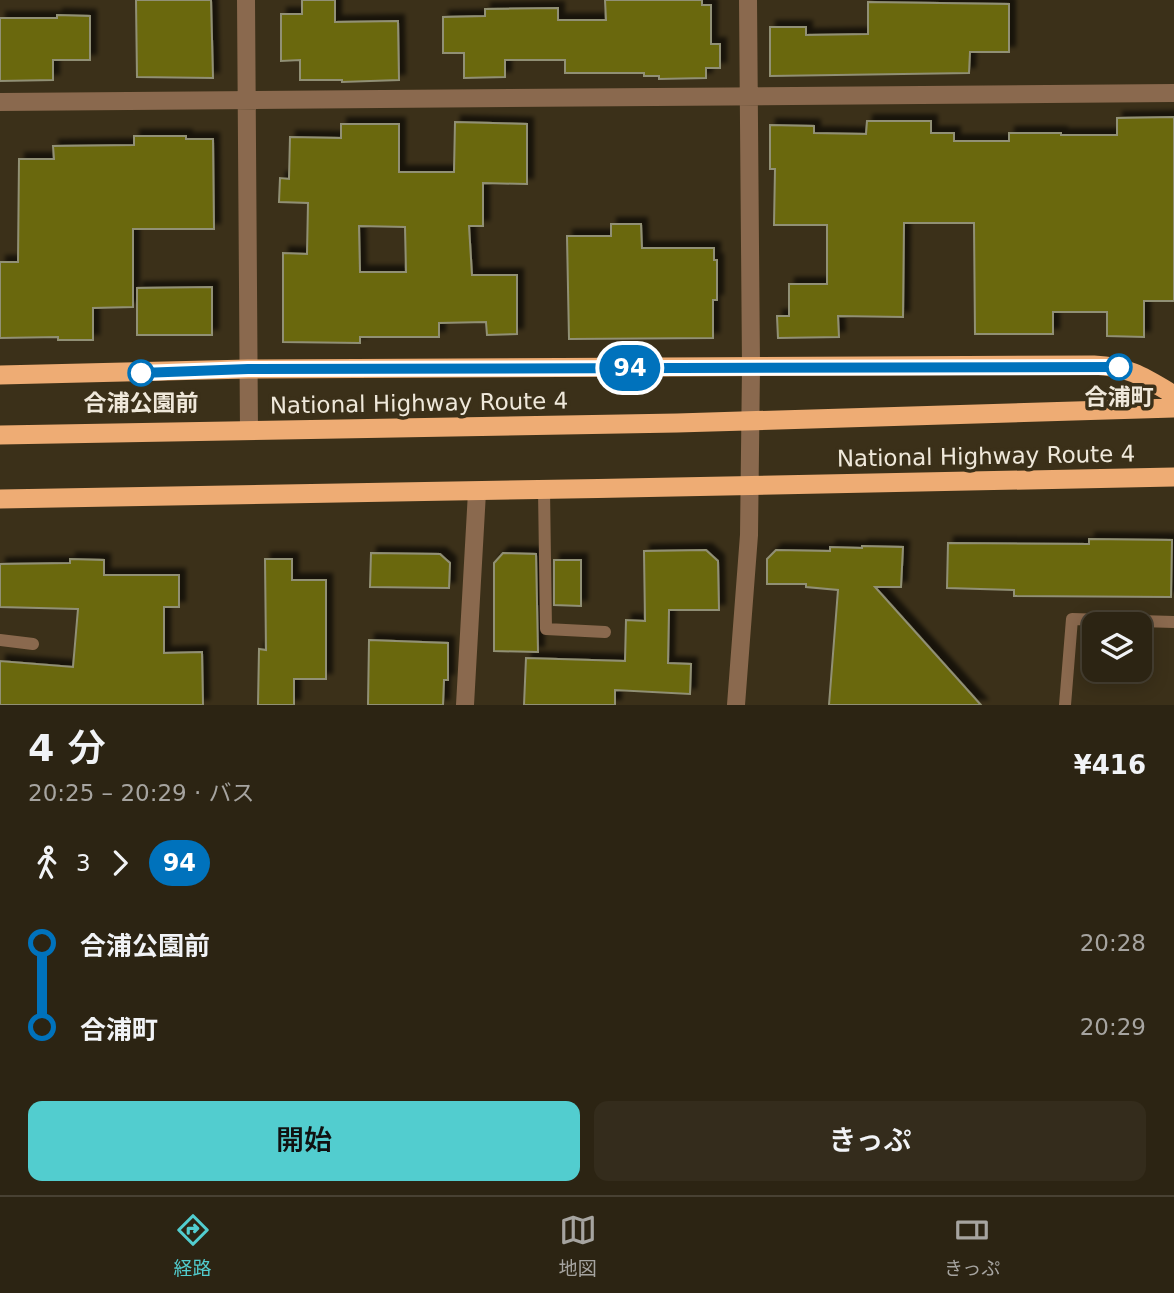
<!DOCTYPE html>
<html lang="ja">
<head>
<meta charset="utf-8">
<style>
	:root { --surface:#2c2413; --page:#342c1c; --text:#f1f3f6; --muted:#a6a4a0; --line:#484133; --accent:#52cdcf }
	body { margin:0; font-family:"DejaVu Sans","Noto Sans JP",sans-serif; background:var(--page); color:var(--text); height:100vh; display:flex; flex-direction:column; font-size:26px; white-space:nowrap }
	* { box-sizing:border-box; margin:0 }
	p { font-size:23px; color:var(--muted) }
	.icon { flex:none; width:38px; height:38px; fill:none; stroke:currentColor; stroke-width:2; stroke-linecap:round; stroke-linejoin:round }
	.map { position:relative; height:705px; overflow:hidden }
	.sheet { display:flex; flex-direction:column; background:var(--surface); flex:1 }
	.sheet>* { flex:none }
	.badge { padding:0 14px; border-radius:23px; font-size:24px; line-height:46px }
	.tools { position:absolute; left:1082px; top:612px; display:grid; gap:14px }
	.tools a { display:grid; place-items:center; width:70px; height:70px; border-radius:14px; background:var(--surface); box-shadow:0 4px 18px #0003,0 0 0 2px var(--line); font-size:35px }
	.map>.badge { position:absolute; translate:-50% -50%; box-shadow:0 0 0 4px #fff }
	.legs { display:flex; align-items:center; gap:10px; height:77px; padding:0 28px; font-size:23px }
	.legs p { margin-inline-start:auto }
	.summary { display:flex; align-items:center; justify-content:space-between; height:119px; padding:0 28px }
	h1 { font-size:38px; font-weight:600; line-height:52px }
	.cta { display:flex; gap:14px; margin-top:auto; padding:14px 28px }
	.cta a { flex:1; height:80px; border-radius:14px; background:var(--accent); color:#111; font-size:28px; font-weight:600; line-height:80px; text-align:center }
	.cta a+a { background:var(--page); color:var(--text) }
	ul { padding:0 28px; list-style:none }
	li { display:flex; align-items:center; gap:24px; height:84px; font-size:26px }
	li i { display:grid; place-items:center; width:10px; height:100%; margin:0 9px; background:currentColor }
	li i::after { content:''; width:18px; height:18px; margin:-9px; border:5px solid; border-radius:50%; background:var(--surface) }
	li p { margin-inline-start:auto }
	li:first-child i { background:linear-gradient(#0000 50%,currentColor 0) }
	li:last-child i { background:linear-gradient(currentColor 50%,#0000 0) }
	.tab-bar { display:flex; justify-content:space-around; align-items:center; height:98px; border-top:2px solid var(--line); background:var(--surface); font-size:19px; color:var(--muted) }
	.tab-bar a { display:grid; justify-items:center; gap:4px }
	.tab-bar .active { color:var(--accent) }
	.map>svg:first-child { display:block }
	.building { fill:#6b670d; stroke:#919075; stroke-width:2; fill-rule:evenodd; filter:url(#shadow) }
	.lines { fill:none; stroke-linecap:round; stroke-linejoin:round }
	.service { stroke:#8a694e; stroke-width:12 }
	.minor { stroke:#8a694e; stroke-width:18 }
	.tertiary { stroke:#8a694e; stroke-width:18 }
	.trunk { stroke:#eeac74; stroke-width:19 }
	.line-1-casing { stroke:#fff; stroke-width:16 }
	.line-1 { stroke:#0072bc; stroke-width:10 }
	.stop-1-dot { fill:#fff; stroke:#0072bc; stroke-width:3.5 }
	.labels { text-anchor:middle; stroke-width:7; stroke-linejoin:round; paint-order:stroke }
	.stop-label { font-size:23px; font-weight:bold; fill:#efe8da; stroke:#3b3019 }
	.street-label { font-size:23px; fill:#efe8da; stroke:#3b3019 }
</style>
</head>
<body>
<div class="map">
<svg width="1174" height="705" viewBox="0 0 1174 705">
	<defs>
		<filter id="shadow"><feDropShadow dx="6" dy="-6" stdDeviation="2" flood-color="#0009"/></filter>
	</defs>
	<rect width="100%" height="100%" fill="#3b3019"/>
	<path class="building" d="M 136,0 L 211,0 L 213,78 L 137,77 Z
		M 302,0 L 335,0 L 335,22 L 398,21 L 399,80 L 342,82 L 342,80 L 300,80 L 300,60 L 281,61 L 281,14 L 302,14 Z
		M 605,0 L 702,0 L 702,5 L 711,5 L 711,44 L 720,44 L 720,68 L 706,68 L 706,78 L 659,79 L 659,76 L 644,76 L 644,73 L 565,73 L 565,60 L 505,60 L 505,77 L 464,78 L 464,53 L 443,53 L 443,17 L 485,16 L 485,9 L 558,8 L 558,20 L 606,20 Z
		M 868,2 L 1009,4 L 1009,52 L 970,52 L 969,73 L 770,76 L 770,27 L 806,27 L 806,35 L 868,34 Z
		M 57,15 L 90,16 L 90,60 L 53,60 L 53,80 L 0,81 L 0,18 L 57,18 Z
		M 1174,117 L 1174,301 L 1144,301 L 1144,337 L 1107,336 L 1107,312 L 1053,312 L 1053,334 L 975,334 L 974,223 L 904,223 L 903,317 L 838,316 L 839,337 L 778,338 L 777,316 L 789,316 L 789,284 L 827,284 L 827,225 L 774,225 L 775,169 L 770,169 L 770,125 L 814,126 L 814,133 L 866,134 L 867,121 L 931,121 L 931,133 L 954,133 L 954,141 L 1009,141 L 1009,133 L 1061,133 L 1061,135 L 1117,135 L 1117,118 Z
		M 455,122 L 527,124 L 527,184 L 483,183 L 483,226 L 469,226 L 472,275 L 517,275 L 517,334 L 487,335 L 486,322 L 439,323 L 439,337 L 360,337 L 360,343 L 283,342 L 283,253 L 307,254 L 308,203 L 279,202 L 280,178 L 289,179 L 290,137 L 341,138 L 341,124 L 399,124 L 399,172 L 454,172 ZM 359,226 L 405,227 L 406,272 L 360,272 Z
		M 134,136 L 186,136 L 186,139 L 213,139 L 214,229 L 133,229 L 133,307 L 93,308 L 93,340 L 58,340 L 58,337 L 0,338 L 0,262 L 18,262 L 19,159 L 54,159 L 53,146 L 134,145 Z
		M 611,224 L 641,224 L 642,248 L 714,248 L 714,260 L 717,260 L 717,300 L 713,300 L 713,338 L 569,339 L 567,236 L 611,236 Z
		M 212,287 L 212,335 L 137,335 L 137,288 Z
		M 1089,539 L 1172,540 L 1171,597 L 1014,596 L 1014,590 L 947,588 L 948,543 L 1089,544 Z
		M 862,546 L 903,547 L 901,587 L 875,587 L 981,705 L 829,705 L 838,590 L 806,587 L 806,584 L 767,584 L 767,559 L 776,550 L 830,551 L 830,547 L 862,548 Z
		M 706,550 L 718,561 L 719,610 L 669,610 L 668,663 L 691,664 L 690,694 L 615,690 L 615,705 L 524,705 L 526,658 L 625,661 L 626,620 L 645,621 L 644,551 Z
		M 371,553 L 440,554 L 450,563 L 449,588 L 370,587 Z
		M 503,553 L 536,554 L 538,652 L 494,651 L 494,563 Z
		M 70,559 L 104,560 L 104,575 L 179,575 L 179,607 L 164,607 L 164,653 L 202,652 L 203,705 L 0,705 L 0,661 L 73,667 L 78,609 L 0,607 L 0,564 L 70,563 Z
		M 265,559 L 292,559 L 292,580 L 326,580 L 326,679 L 294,679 L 294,705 L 258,705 L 259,649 L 266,650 Z
		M 554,560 L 581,560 L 581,606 L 554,605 Z
		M 369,640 L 448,643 L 448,680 L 444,680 L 443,705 L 368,705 Z"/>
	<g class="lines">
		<path class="service" d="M 544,490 L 546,629 L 605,632
			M 0,640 L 33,644
			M 1065,705 L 1072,619 L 1174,622"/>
		<path class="minor" d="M 465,705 L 477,492"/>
		<path class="tertiary" d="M 246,0 L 249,430
			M 0,102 L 1174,93
			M 736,705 L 749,535 L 751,367 L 748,0"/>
		<path class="trunk" d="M 0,375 L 248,369 L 1094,365 C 1130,367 1144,377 1174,395
			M 0,435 L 677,423 L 1174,408
			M 0,499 C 391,495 783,483 1174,477"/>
	</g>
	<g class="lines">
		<g class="line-1-casing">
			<path id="line-1" d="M 141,373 L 248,369 L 1119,367"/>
		</g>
		<use href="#line-1" class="line-1"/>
	</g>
	<g class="stop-1-dot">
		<circle cx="1119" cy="367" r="12"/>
		<circle cx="141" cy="373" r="12"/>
	</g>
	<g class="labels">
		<g class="stop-label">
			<text x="1119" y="405">合浦町</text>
			<text x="141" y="411">合浦公園前</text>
		</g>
		<g class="street-label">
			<text transform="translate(419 403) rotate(-1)" y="8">National Highway Route 4</text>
			<text transform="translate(986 456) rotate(-1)" y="8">National Highway Route 4</text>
		</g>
	</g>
</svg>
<div class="tools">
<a><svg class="icon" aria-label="layers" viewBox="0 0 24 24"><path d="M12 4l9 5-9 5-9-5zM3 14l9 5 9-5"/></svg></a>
</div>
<b class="badge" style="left:630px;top:368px;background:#0072bc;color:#fff">94</b>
</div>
<section class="sheet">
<div class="summary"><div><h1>4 分</h1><p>20:25 – 20:29 · バス</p></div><b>¥416</b></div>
<div class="legs"><svg class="icon" aria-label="walk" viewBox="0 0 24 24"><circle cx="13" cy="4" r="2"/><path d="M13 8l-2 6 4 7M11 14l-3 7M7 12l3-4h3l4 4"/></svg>3<svg class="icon" aria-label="forward" viewBox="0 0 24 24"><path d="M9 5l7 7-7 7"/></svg><b class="badge" style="background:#0072bc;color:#fff">94</b></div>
<ul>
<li><i style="color:#0072bc"></i><b>合浦公園前</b><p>20:28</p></li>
<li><i style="color:#0072bc"></i><b>合浦町</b><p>20:29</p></li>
</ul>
<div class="cta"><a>開始</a><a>きっぷ</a></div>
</section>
<nav class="tab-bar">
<a class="active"><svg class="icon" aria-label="directions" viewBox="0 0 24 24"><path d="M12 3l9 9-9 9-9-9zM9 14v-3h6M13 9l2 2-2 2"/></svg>経路</a>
<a><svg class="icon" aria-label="map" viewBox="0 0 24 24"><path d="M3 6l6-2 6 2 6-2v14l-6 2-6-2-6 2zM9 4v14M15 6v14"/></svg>地図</a>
<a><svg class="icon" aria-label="tickets" viewBox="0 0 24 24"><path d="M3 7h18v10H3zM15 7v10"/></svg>きっぷ</a>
</nav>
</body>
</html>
